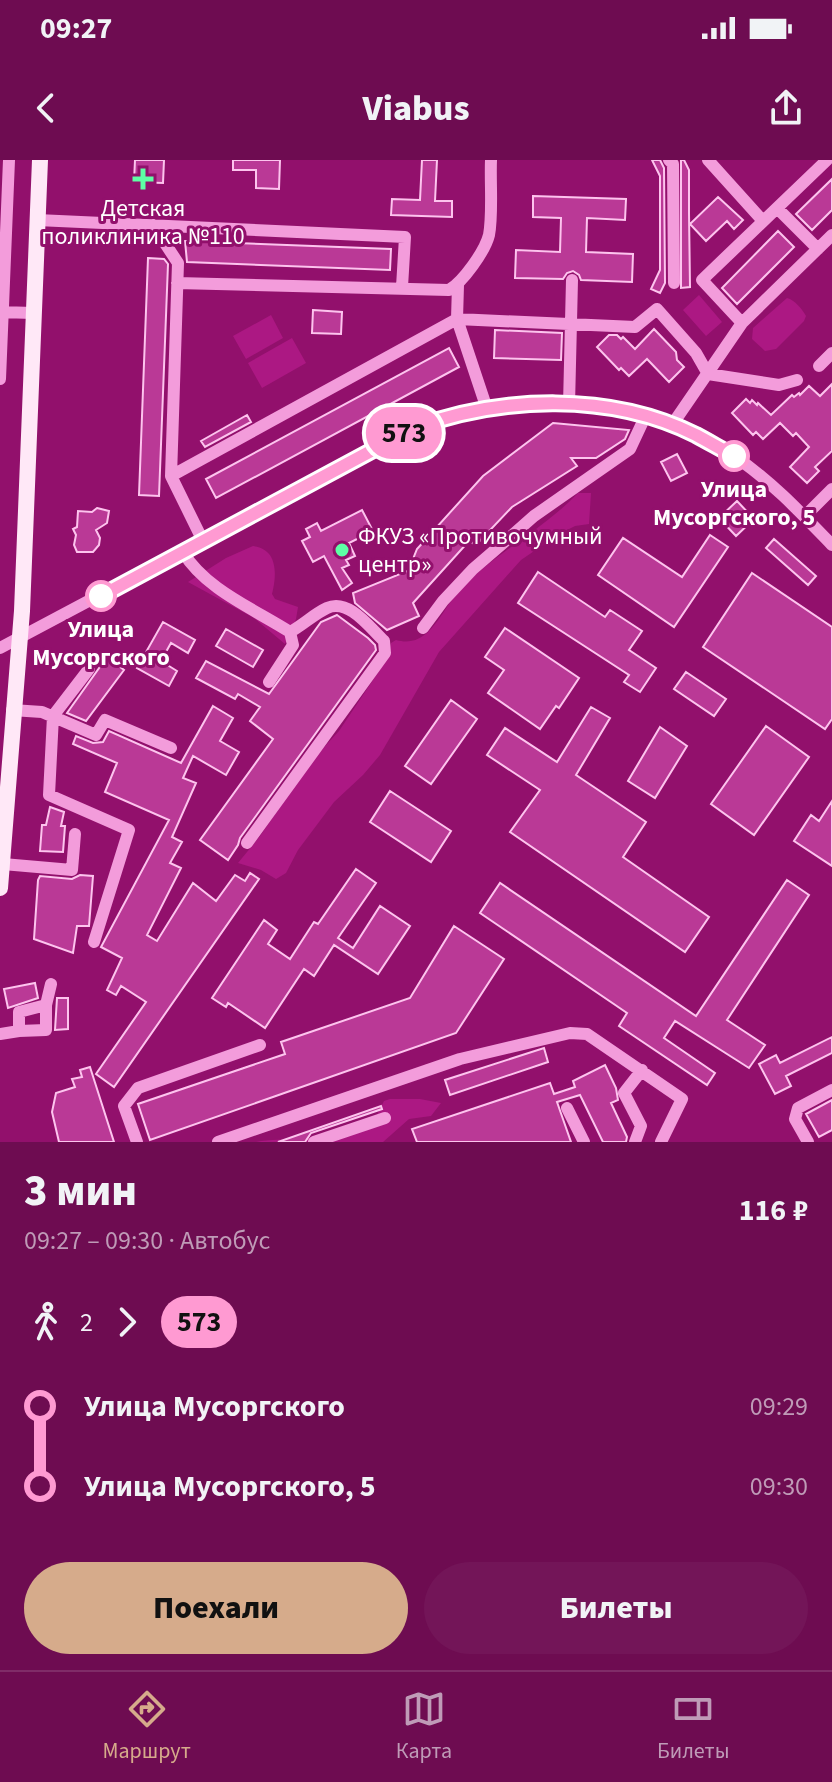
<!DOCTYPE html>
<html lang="ru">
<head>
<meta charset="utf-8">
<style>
	:root { --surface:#6e0c51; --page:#731558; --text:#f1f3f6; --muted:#bf9bb7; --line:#802c68; --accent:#d6ab8b }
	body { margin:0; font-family:"Source Sans 3",sans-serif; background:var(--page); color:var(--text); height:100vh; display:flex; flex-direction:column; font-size:30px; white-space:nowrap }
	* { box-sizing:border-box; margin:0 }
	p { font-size:26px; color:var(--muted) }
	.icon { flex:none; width:44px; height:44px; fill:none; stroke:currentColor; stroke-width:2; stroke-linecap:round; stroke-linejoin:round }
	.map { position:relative; height:982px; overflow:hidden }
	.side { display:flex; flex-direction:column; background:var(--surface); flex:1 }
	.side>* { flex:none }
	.badge { padding:0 16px; border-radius:26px; font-size:28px; line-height:52px }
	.map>.badge { position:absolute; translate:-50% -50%; box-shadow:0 0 0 4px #fff }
	.legs { display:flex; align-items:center; gap:12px; height:88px; padding:0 24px; font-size:26px }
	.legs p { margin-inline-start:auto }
	.summary { display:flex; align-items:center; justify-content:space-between; height:136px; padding:0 24px }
	h1 { font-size:44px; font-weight:800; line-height:60px }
	.action { display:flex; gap:16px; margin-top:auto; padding:16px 24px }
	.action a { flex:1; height:92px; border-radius:48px; background:var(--accent); color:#111; font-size:32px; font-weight:800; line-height:92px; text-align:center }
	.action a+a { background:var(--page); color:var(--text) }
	ul { padding:0 24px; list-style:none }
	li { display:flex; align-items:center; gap:28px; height:80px; font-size:30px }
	li i { display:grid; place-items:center; width:12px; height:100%; margin:0 10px; background:currentColor }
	li i::after { content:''; width:20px; height:20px; margin:-10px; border:6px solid; border-radius:50%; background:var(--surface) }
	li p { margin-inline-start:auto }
	li:first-child i { background:linear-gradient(#0000 50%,currentColor 0) }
	li:last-child i { background:linear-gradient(currentColor 50%,#0000 0) }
	.status { display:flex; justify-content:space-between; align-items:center; height:56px; padding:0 40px; background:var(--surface); direction:ltr }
	.status svg { height:22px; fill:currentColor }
	header { display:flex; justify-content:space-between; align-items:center; height:104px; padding:0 24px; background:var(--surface); font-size:36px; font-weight:800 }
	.tabs { display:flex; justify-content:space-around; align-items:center; height:112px; border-top:2px solid var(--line); background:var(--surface); font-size:22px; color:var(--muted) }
	.tabs a { display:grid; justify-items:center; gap:4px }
	.tabs .active { color:var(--accent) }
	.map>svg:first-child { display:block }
	.green { fill:#ac1883 }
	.building { fill:#ba3996; stroke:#fdc4ee; stroke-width:2 }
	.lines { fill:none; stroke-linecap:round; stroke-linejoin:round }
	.minor { stroke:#f39cdb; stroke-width:12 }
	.major { stroke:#ffe8f7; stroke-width:16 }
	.line-1-casing { stroke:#fff; stroke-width:18 }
	.line-1 { stroke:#ff9ad2; stroke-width:12 }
	.poi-dot { fill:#5effa5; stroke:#92106c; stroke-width:3 }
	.stop-1-dot { fill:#fff; stroke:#ff9ad2; stroke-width:4 }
	.labels { text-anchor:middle; stroke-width:6; stroke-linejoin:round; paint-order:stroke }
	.poi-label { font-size:24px; fill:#fff; stroke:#92106c }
	.stop-label { font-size:24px; font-weight:bold; fill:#fff; stroke:#92106c }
</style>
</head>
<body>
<div class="status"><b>09:27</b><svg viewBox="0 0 49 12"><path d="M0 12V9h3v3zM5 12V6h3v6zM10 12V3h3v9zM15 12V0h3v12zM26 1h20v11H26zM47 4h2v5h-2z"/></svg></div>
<header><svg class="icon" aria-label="back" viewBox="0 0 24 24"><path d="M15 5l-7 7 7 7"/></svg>Viabus<svg class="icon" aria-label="share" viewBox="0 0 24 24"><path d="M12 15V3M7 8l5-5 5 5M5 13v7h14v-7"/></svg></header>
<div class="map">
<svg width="832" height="982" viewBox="0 0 832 982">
	<rect width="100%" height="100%" fill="#92106c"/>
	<path class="green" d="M 699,135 L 722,162 L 706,176 L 683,150 Z
		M 787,138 C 795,140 802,149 806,156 L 804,161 L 776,189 L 765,191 L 752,179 L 753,168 Z
		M 271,155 L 283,178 L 246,199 L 233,176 Z
		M 292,178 L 306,203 L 262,228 L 248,203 Z
		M 578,333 L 591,333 L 589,364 L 575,366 L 559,374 L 521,400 L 439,492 L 380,595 L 363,615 L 334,642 L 298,690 L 286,713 L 276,719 L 261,710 L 238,703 L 260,676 L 313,599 L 339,571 L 383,505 L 391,483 L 396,480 C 431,490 442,447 462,427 C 497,392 544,369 578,333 Z
		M 253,386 C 278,389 277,414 272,434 L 275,439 L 298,447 L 296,459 L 285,484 L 254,458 L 188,422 L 226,398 Z
		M 390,939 L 420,939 L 441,943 L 431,956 L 409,959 L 383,982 L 256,982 C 270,979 285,980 300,979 C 325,977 352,965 376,957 L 384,941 Z"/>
	<path class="building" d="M 135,0 L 164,0 L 163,23 L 134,22 Z
		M 233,0 L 280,0 L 279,29 L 256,28 L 256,10 L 233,10 Z
		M 422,0 L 437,0 L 435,41 L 452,41 L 452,57 L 391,55 L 392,39 L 420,40 Z
		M 652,0 L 660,0 L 664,8 L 665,123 L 660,133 L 651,129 L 660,110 L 660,16 Z
		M 681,0 L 684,0 L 689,10 L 689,53 L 690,127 L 681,128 Z
		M 832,19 L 832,50 L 812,70 L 796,54 Z
		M 533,36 L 626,39 L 625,60 L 587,58 L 586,92 L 633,94 L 632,122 L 581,120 L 579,115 L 573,111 L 567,113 L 563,119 L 515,118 L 516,90 L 560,92 L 561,58 L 533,57 Z
		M 718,37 L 743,60 L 734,69 L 727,61 L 706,81 L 690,64 Z
		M 778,71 L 794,87 L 737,144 L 722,128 Z
		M 185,81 L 391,89 L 390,110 L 187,102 Z
		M 148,98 L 164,99 L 168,104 L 159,336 L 139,335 Z
		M 313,150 L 342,152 L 341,174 L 312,173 Z
		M 654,169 L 676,192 L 677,200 L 684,207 L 669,222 L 647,199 L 629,216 L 621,208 L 619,210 L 597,187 L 609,175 L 617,175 L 621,179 L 623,177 L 635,189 Z
		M 495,170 L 562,173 L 561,200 L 494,198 Z
		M 449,188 L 459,207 L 216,338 L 206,319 Z
		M 832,224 L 832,291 L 815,307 L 819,311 L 807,323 L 790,307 L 809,287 L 796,273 L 793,276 L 780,263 L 763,279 L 756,272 L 753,275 L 732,253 L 746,239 L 750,243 L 752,240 L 757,245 L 758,243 L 771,255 L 792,235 L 794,237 L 799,233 L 800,235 L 809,226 L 820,236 Z
		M 247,255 L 251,262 L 205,287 L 201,281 Z
		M 553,263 L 629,270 L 625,279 L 596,298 L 571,298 L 577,306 L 512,347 L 476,385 L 469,381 L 413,443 L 419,456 L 387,470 L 355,443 L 353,433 L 415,408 L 413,399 L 417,389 L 483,316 Z
		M 677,294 L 687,313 L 671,321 L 661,302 Z
		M 737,341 L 754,359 L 736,376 L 719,358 Z
		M 97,348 L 109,351 L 107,363 L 96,370 L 100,378 L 99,385 L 93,392 L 77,392 L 74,385 L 76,375 L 73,369 L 77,367 L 78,351 L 92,352 Z
		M 362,350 L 373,371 L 349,383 L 355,396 L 346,400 L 349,405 L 342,408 L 352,423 L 342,430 L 324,396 L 313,402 L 302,381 L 310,377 L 306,369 L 317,363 L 321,371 Z
		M 710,375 L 728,387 L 674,467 L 598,415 L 623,378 L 682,417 Z
		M 774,379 L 816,416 L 808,425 L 766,388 Z
		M 538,412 L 605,457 L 610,450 L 642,471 L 629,490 L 656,508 L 640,532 L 624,522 L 629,515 L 518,443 Z
		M 752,413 L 832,467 L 832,559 L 825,569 L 703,487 Z
		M 337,455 L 368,478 L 375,485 L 376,490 L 240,678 L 238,685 L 228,700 L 200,680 L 273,579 L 250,561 L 260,547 L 238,534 L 235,539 L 196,518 L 206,501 L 269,534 L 321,462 Z
		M 163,462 L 195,480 L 188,493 L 171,483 L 161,501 L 177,511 L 169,526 L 137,508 Z
		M 505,468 L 579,518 L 559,548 L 556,546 L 540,569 L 488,533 L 504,510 L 485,497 Z
		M 226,469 L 263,490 L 253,507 L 216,486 Z
		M 107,497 L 124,510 L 86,561 L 67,553 Z
		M 686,512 L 726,539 L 714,556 L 674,529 Z
		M 451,540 L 477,559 L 431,624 L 405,606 Z
		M 213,546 L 233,558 L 220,581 L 239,592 L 226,615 L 193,596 L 183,618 L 196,623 L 172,677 L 182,682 L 170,703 L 181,708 L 147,775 L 157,781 L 193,723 L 216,741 L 235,715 L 245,721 L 250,713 L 259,719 L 114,927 L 96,914 L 146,842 L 121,826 L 116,835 L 107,830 L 122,798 L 101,787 L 169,660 L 105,632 L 117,603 L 73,584 L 76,576 L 93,583 L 103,582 L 109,571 L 181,603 Z
		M 591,547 L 610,558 L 576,615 L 646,662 L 623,697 L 709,757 L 685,792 L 510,672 L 540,630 L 487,595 L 505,568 L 557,602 Z
		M 766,566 L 809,597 L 754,675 L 711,644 Z
		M 660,567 L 687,586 L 655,638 L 628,621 Z
		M 390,631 L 451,671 L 431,702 L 370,662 Z
		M 832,641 L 832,706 L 794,681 L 811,655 L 819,661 Z
		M 50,647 L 64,652 L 61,666 L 65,666 L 63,692 L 40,691 L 42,665 L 46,665 Z
		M 356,709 L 376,723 L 338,778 L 353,788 L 380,746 L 410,766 L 378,814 L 334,785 L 314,816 L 304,809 L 265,868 L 228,843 L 226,847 L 212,838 L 264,760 L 277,770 L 268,784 L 290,799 L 314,762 L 318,764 Z
		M 80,715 L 93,716 L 89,766 L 77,766 L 73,793 L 34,779 L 38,720 L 40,716 L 72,719 Z
		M 787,720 L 809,735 L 727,860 L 765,885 L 749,908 L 675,861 L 664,878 L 715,913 L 707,925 L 619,866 L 627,853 L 480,753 L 500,723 L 696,856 Z
		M 454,766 L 504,799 L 456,873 L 150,980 L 138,944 L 285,894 L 281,882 L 410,838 Z
		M 35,823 L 38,838 L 8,848 L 4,829 Z
		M 57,838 L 68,838 L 68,869 L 55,870 Z
		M 832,877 L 832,893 L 786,916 L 791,926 L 775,934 L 759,904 L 776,895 L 780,903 Z
		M 544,888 L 548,902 L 450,935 L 445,920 Z
		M 605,905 L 616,928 L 618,940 L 611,943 L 627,977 L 626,982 L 603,982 L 580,935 L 557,942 L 571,982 L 417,982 L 412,969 L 550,923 L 554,934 L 575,927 L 573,921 Z
		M 90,907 L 114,982 L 59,982 L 52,952 L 56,933 L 75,927 L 72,919 L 82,917 L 80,910 Z
		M 832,940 L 832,970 L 819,977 L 806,954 Z
		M 381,946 L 382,949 L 311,973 L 305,982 L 278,982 Z"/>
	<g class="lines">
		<path class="minor" d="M 669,0 L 673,4 L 674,123
			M 708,0 L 763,61
			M 777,48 L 818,89
			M 37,60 L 405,77 L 402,127
			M 153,65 L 178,103 L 171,316 L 203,381
			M 177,123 L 449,130 C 463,122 485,91 489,75 C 493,54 490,22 491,0
			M 458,125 L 457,159 L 487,249
			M 0,152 L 33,153
			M 742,163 L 702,120 L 827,0
			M 819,206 L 832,193
			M 0,219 L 9,0
			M 569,245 L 572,120
			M 672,265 L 742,163 L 832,75
			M 171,316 L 457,159 L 635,167 L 657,149 L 696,193 L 708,214 L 779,225 L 797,220
			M 805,356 L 832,329
			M 183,392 C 205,429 254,449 290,472 C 303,465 314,454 327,448 C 349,438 370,468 384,481 L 385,493 L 247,683
			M 423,468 L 443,441 L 473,409 L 509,378 L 534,356 L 630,289 L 645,257
			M 0,488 L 414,268 C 518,230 643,235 737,298 C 772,322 802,354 832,385
			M 89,509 L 53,556 L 49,635 L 129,670 L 94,782
			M 269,522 L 293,485 L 290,472
			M 12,550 L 42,552 L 96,575 L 105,560 L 171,588
			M 3,704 L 72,710 L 75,674
			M 19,871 L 46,870 L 46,845
			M 0,874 L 19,871 L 19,852 L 46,845 L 51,824
			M 567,948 L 584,982
			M 137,982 L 124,946 L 138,928 L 260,885
			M 218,982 L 460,899 L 570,873 L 587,874 L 682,939 L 661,982
			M 314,982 L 385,958
			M 635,982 L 641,966 L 624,933 L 642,910
			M 808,982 L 795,959 L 798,948 L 832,930"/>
		<path class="major" d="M 0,728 L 22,451 L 40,0"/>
	</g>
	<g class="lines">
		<g class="line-1-casing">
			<path id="line-1" d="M 101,436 L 414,268 C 502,236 610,232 696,275 C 709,282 721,289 734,296"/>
		</g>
		<use href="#line-1" class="line-1"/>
	</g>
	<g class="poi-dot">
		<path d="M139 7h8v8h8v8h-8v8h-8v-8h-8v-8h8z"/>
		<circle cx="342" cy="390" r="8"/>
	</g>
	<g class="stop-1-dot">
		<circle cx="734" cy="296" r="14"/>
		<circle cx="101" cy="436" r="14"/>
	</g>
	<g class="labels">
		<g class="poi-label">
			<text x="143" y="56">Детская<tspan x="143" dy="28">поликлиника №110</tspan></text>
			<text x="358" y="384" text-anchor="start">ФКУЗ «Противочумный<tspan x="358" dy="28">центр»</tspan></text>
		</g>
		<g class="stop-label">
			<text x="734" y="337">Улица<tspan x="734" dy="28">Мусоргского, 5</tspan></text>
			<text x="101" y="477">Улица<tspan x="101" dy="28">Мусоргского</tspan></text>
		</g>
	</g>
</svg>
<b class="badge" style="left:404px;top:273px;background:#ff9ad2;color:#111">573</b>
</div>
<section class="side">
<div class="summary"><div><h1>3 мин</h1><p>09:27 – 09:30 · Автобус</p></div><b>116 ₽</b></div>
<div class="legs"><svg class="icon" aria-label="walk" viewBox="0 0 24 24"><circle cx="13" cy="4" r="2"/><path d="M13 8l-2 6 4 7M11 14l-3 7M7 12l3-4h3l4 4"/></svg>2<svg class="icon" aria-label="forward" viewBox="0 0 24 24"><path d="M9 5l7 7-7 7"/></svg><b class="badge" style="background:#ff9ad2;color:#111">573</b></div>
<ul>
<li><i style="color:#ff9ad2"></i><b>Улица Мусоргского</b><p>09:29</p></li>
<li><i style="color:#ff9ad2"></i><b>Улица Мусоргского, 5</b><p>09:30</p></li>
</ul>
<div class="action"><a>Поехали</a><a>Билеты</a></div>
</section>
<nav class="tabs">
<a class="active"><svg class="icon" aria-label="directions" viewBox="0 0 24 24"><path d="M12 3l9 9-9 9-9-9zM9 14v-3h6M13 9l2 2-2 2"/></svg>Маршрут</a>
<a><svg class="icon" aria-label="map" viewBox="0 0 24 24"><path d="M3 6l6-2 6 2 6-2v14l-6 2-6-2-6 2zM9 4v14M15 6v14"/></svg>Карта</a>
<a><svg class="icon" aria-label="tickets" viewBox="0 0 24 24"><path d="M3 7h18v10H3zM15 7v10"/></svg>Билеты</a>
</nav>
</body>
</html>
